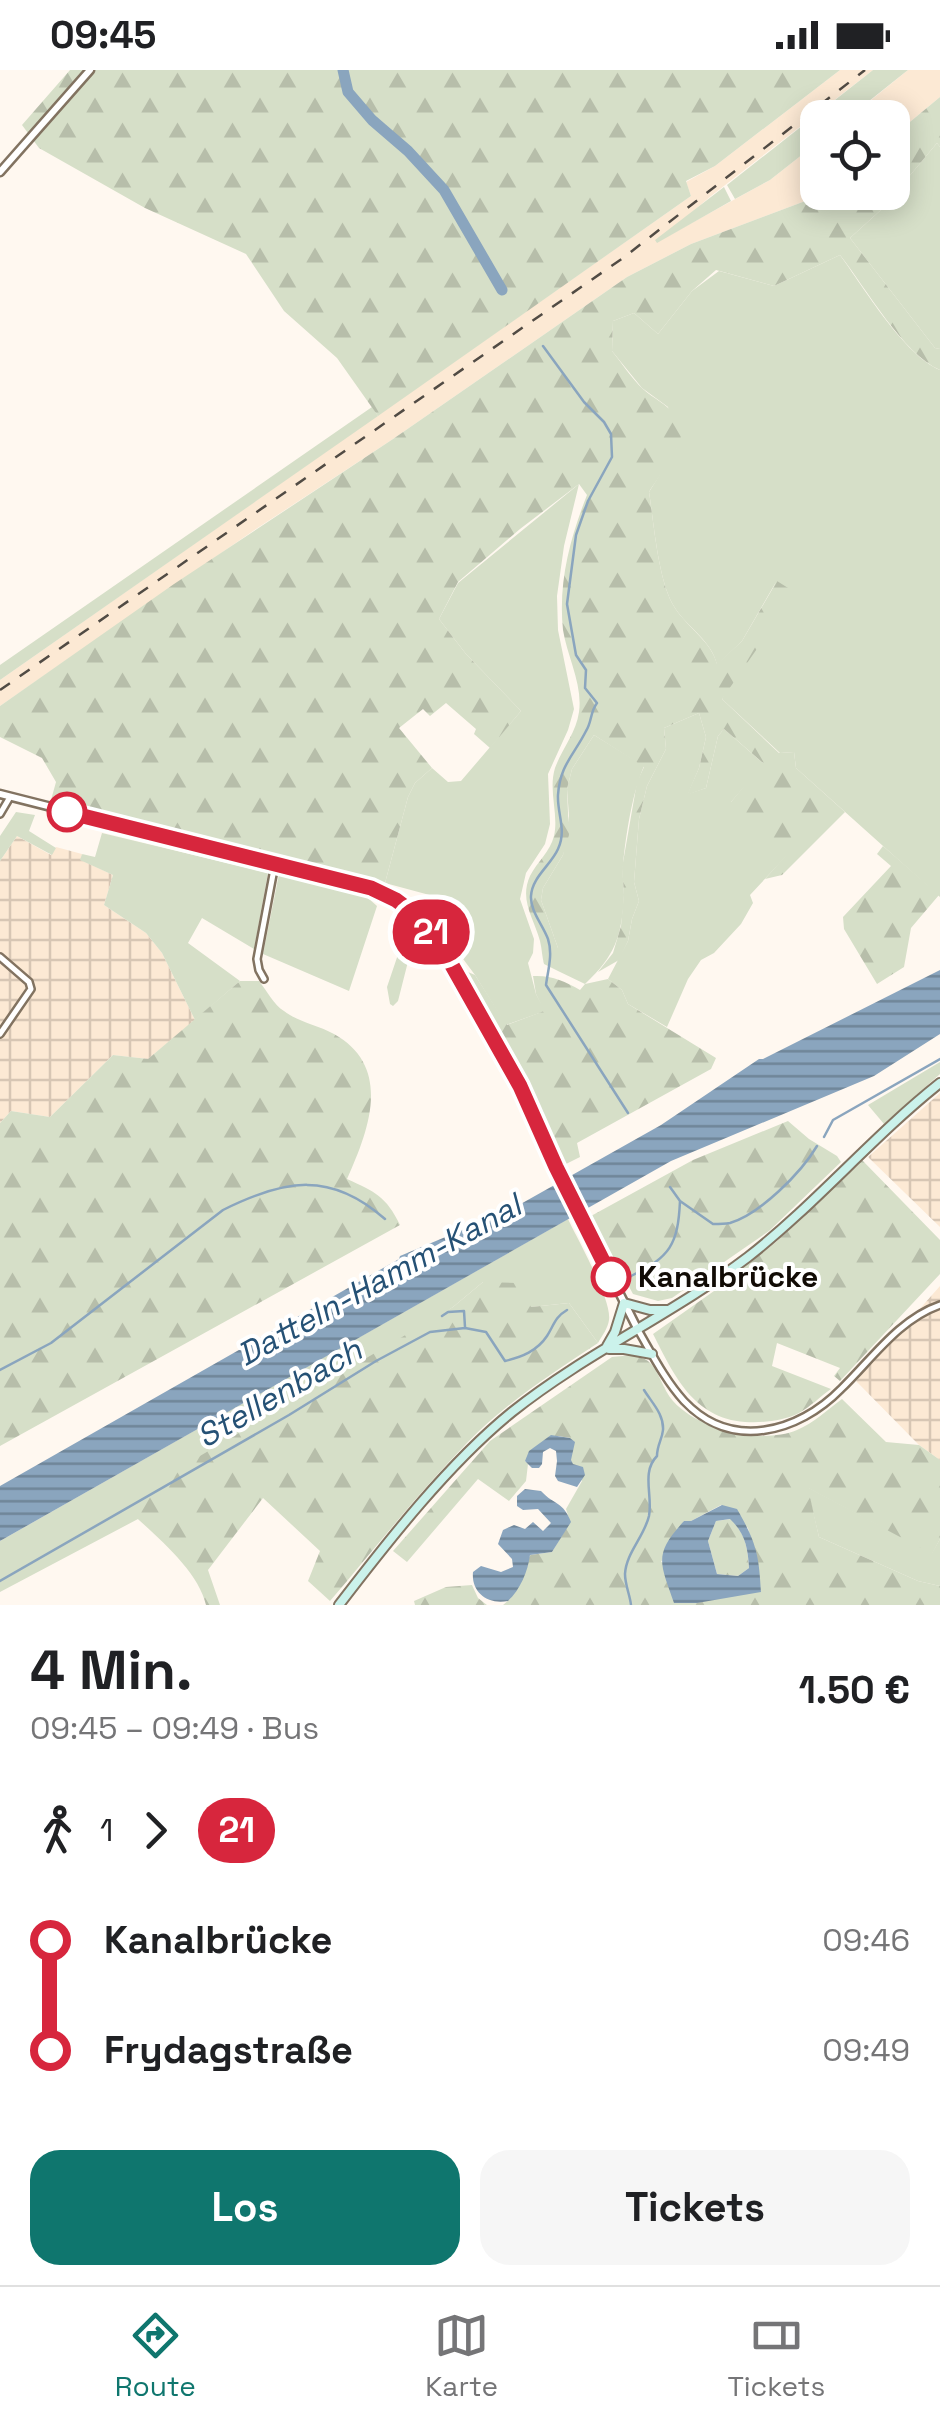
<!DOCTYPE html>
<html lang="de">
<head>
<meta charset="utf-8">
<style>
	:root { --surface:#fff; --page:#f6f6f6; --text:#202124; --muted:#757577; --line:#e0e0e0; --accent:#0f766e }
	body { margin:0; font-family:"Space Grotesk",sans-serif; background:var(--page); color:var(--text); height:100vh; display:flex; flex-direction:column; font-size:38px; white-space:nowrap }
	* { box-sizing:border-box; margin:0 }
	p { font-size:32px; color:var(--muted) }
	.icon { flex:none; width:55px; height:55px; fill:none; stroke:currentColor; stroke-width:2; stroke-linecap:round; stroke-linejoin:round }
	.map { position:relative; height:1535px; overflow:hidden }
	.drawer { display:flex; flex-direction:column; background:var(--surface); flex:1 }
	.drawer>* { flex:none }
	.badge { padding:0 20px; border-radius:32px; font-size:35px; line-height:65px }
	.fabs { position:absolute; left:800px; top:30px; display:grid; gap:20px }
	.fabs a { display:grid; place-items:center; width:110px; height:110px; border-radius:20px; background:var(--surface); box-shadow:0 5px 25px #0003; font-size:50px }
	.map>.badge { position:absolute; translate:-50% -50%; box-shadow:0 0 0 5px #fff }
	.legs { display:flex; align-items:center; gap:15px; height:110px; padding:0 30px; font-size:32px }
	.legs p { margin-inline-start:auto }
	.summary { display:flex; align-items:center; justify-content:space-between; height:170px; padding:0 30px }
	h1 { font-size:55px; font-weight:700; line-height:75px }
	.cta { display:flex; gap:20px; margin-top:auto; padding:20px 30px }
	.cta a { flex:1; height:115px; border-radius:30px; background:var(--accent); color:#fff; font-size:40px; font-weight:700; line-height:115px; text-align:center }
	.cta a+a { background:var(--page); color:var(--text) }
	ul { padding:0 30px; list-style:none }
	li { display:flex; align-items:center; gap:35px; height:110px; font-size:38px }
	li i { display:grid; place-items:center; width:15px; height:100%; margin:0 12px; background:currentColor }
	li i::after { content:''; width:25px; height:25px; margin:-12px; border:8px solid; border-radius:50%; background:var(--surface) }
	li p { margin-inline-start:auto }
	li:first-child i { background:linear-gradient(#0000 50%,currentColor 0) }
	li:last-child i { background:linear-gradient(currentColor 50%,#0000 0) }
	.status { display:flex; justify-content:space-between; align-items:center; height:70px; padding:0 50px; background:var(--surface); direction:ltr }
	.status svg { height:28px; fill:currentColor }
	.tabs { display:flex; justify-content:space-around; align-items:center; height:140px; border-top:2px solid var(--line); background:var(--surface); font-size:28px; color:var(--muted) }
	.tabs a { display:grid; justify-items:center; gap:5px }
	.tabs .selected { color:var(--accent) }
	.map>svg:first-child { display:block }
	.industrial { fill:url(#industrial-grid) }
	.built { fill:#fce9d4 }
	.grass { fill:#d6dfc8 }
	.forest { fill:url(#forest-firs); fill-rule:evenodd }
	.water { fill:url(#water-rules); fill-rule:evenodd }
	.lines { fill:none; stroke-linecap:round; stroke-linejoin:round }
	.stream { stroke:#8aa5be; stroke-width:2.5 }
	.river { stroke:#8aa5be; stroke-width:11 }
	.minor-casing { stroke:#827361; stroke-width:10 }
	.tertiary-casing { stroke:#827361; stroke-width:11 }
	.secondary-casing { stroke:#827361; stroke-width:12 }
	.minor { stroke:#fff; stroke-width:5 }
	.tertiary { stroke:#fff; stroke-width:6 }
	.secondary { stroke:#cbf2eb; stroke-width:8 }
	.rail { stroke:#514b44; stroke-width:2.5; stroke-dasharray:12 12; stroke-linecap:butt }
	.line-1-casing { stroke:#fff; stroke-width:22 }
	.line-1 { stroke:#d7263d; stroke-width:15 }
	.stop-1-dot { fill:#fff; stroke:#d7263d; stroke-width:5 }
	.labels { text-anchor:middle; stroke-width:8; stroke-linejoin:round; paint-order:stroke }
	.stop-label { font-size:30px; font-weight:bold; fill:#110b05; stroke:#fff; text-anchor:start }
	.water-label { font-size:32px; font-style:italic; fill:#255175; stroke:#fff }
</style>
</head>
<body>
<div class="status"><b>09:45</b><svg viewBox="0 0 49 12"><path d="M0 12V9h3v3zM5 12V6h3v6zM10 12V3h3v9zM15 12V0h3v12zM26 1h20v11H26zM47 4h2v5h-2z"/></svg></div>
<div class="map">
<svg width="940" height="1535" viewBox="0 0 940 1535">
	<defs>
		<pattern id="industrial-grid" width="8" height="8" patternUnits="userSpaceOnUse" patternTransform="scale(2.5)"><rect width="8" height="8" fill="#fce9d4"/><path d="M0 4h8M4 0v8" fill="none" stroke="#d7c6b4"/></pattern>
		<pattern id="forest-firs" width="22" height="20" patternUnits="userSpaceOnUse" patternTransform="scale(2.5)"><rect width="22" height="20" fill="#d6dfc8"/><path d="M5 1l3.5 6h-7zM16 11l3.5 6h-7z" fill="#b7beaa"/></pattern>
		<pattern id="water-rules" width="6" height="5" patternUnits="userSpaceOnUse" patternTransform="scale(2.5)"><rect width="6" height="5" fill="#8aa5be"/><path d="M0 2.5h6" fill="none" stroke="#6f8598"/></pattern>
	</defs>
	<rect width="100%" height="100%" fill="#fff8f0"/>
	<path class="industrial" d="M 17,766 L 51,785 L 56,777 L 82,784 L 81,790 L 113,805 L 104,835 L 146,863 L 162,883 L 195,950 L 148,989 L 113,985 L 50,1047 L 11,1041 L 0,1053 L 0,791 Z
		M 940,1023 L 940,1157 L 868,1087 Z
		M 940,1216 L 940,1390 L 919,1375 L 856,1311 Z"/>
	<path class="built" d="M 840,0 L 873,0 L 711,126 L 657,172 L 770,110 L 817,73 L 818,122 L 822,123 L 816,127 L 691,174 L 627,207 L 393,369 L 253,461 L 0,636 L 0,610 L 691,126 L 686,112 L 715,96 Z
		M 908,0 L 940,0 L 940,27 L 893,66 L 892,48 L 849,48 Z"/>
	<path class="grass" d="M 873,0 L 908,0 L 849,47 L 818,48 L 817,73 L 770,110 L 735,129 L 727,115 Z
		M 937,73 L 940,77 L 940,279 L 935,278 L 850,168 L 882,139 Z
		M 724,117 L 731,131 L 657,173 L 655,170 Z
		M 840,185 C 864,218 904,285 940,300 L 940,827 L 796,698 L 794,682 L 780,683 L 722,629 L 776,512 L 742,571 L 717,595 C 712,571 688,558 675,538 C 658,512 654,453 649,422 L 677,377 L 668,337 L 642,318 L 612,281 L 613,251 L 634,243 L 658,264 L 692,221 L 719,201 L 774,216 Z
		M 372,337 L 378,346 L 0,610 L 0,595 Z
		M 579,414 L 564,476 L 557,526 L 558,560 L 574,639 L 568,660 L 548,704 L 550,754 L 545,774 L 526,803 L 520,829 L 534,869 L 533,883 L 528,893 L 536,924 L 545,941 L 506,955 L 475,905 L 449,870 L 443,837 L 448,830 L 385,813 L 408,727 L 415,713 L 432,698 L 448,712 L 461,711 L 521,641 L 466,584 L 439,549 L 458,513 Z
		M 699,643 L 706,667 L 699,698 L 688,724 L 706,718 L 718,666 L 724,659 L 764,694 L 731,732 L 789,783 L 750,825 L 753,833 L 741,854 L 714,883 L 701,890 L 688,909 L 667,957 L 628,934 L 622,920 L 608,909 L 628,871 L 632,849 L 639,831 L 634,812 L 639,749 L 647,716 L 666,679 L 664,658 Z
		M 594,665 L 644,696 C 632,724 626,764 623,795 C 622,805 624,815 624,825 C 622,866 615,886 585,914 L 558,901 L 558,878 L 541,830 L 543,818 L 563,785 L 569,746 L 567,719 L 572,699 Z
		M 16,742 L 35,745 L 29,761 L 56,778 L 95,787 L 102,763 L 268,803 L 254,879 L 202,848 L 188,873 L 240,911 L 195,950 L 162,883 L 146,863 L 104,835 L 113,805 L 80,790 L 82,784 L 56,778 L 52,785 L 17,766 L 0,791 L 0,766 Z
		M 279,804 L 368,828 L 377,836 L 349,921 L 263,884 Z
		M 408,855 L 415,864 L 398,931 L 393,936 L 390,934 L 387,917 Z
		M 940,992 L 940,1004 L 884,1054 L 868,1035 Z
		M 568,1149 C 578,1170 612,1230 609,1250 C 608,1258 602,1266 598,1273 L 569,1233 L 531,1237 L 483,1212 L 453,1237 L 138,1449 L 0,1522 L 0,1471 Z
		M 807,1417 L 932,1483 L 940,1469 L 940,1516 L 918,1511 L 819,1467 Z"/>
	<path class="forest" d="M 70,0 L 840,0 L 715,96 L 686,111 L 691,126 L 378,346 L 337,288 L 284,241 L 246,184 L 145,138 L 39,78 L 22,55 Z
		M 940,27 L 940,77 L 937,73 L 882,139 L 850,168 L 935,278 L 940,279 L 940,300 C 903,284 866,218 840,185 L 774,216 L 716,200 L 692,221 L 658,264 L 634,243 L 613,251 L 612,281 C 622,293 631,308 643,319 C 657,332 684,341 681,366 C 679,382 658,407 649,422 C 654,453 658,512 675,538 C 688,558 711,571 717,594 L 742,571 L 777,511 L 796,523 L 722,629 L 779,683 L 794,682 L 796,698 L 845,742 L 782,805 L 765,809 L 788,783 L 730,745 L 731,732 L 763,693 L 724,659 L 718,666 L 706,718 L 687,725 L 699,698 L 706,667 L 699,643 L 664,658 L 666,679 L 647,716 L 639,749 L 634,812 L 639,831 L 632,849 L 628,871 L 619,890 L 598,902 L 613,883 L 621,856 L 624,823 L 622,798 L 637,712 L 644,697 L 594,665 L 572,699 L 567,719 L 569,765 L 563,785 L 543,818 L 541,830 L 558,878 L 558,901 L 544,894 C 542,887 542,879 540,871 C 534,848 519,830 530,806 C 537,792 550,782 554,766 C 559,744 548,721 555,698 C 562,679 576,663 579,642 C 583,615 567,586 563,560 C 558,513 570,468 587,425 L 579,414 L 520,459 L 458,512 L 439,549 L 466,584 L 521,641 L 490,678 L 474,664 L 476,659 L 446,633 L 430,646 L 423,639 L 399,658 L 432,698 L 415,713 L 408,727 L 385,813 L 161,758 L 103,743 L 70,731 L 51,730 L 56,712 L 42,688 L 0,667 L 0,636 L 174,514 L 393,369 L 627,207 L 691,174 L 816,127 L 822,123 L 892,122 L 893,66 Z
		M 883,776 L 939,825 L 911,858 L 904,897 L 877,914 L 844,859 L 843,847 L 891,796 L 877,784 Z
		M 468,902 L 475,905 L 507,955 L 544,941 L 536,924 L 533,906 C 551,905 565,911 580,920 L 585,914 L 608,909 L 622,920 L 628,934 L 716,988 L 711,999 L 577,1073 L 580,1087 L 566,1094 L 559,1082 L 524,1003 L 467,908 Z
		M 240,911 L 259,911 C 267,921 274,935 284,941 C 298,952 318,955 334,964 C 393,997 369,1060 347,1109 C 375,1122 386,1126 400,1155 L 0,1376 L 0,1053 L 11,1041 L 50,1047 L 113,985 L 148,989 Z
		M 788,1051 L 809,1069 L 837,1086 L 841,1092 L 769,1161 L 672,1228 L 658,1231 L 633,1224 L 591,1146 L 693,1090 Z
		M 862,1090 L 940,1170 L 940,1204 L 840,1311 L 834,1306 L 840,1298 L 777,1273 L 772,1296 L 831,1319 C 821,1326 810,1337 799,1343 C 783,1351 763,1353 745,1352 C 693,1348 674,1305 653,1264 L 714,1221 L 776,1172 Z
		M 483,1212 L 518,1213 L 531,1237 L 569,1233 L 598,1273 C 557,1300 515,1327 479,1361 C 425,1414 379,1474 330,1531 L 308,1511 L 320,1481 L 263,1428 L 208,1500 L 220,1535 L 206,1535 C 198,1498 148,1459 120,1433 L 453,1237 Z
		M 633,1285 C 638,1287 644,1288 648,1291 C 659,1300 663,1320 673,1331 C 699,1360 760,1375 797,1360 C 814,1353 827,1340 842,1329 L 886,1372 L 919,1375 L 940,1390 L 940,1469 L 932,1484 L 808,1418 L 819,1467 L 918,1511 L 940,1516 L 940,1535 L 503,1535 L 510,1529 L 530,1485 L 552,1482 L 570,1452 L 566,1439 L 582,1411 L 570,1390 L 570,1368 L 558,1366 L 525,1391 L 528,1394 L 526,1411 L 509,1431 L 478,1409 L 407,1492 L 393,1481 L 490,1371 L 612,1287 ZM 721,1435 L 748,1458 L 761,1522 L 661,1492 L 684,1451 L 691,1451 Z
		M 731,1449 C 745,1463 748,1478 749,1498 L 738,1506 L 717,1504 L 708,1471 L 716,1451 Z
		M 472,1515 L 478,1528 L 487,1535 L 415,1535 L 414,1531 L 446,1517 Z"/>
	<path class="water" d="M 940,900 L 940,964 L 874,1006 L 671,1091 L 0,1471 L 0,1416 L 399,1189 L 400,1186 L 510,1140 L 661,1055 L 759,989 L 763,989 Z
		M 551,1365 L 570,1368 L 575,1372 L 571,1390 L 573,1394 L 583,1397 L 585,1405 L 577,1417 L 558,1411 L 555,1406 L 557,1391 L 556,1381 L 550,1378 L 543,1382 L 542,1394 L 539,1398 L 532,1398 L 525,1391 L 529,1381 Z
		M 525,1419 L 541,1421 C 555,1436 563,1431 571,1452 L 552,1482 L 530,1485 C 528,1501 520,1520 508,1531 C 487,1535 471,1522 473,1502 L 481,1496 L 501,1502 L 513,1497 L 512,1489 L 498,1474 L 503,1460 L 514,1455 L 525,1459 L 533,1452 L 543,1461 L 551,1453 L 538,1439 L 523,1440 L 517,1436 L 517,1426 Z
		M 722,1435 L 737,1439 C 756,1472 759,1484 761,1522 L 697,1533 L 674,1533 C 660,1492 653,1485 684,1451 L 691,1451 ZM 730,1449 C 745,1463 748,1478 749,1498 L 738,1506 L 717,1504 L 708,1471 L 716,1451 Z"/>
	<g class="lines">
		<path class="stream" d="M 543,276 L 584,332 L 604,352 L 611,364 L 612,387 L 588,431 L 576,465 L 567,534 L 576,585 L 586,600 L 585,618 L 597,633 C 590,642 592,652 586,661 C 574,685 560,695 558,725 C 557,744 567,760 558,779 C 551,795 532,807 531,826 C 530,841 543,855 548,869 C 553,884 548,900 546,915 L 628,1043
			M 824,1067 L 833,1050 L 940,989
			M 670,1117 L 680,1131 L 713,1154 C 719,1154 724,1154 730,1153 C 760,1144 801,1103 817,1076
			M 631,1206 C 670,1187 678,1175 680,1131
			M 442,1246 L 448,1242 L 464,1241 L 465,1257
			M 0,1300 L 51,1273 L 223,1140 C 285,1109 331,1101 385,1149
			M 0,1511 L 289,1345 L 376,1291 L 430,1262 L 465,1258 L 486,1262 L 505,1291 C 522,1287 537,1281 547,1266 C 554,1255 555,1247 567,1240
			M 631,1535 C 630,1525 625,1515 625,1504 C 626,1483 644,1467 649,1446 C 653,1426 641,1402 657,1386 C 657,1375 662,1370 663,1360 C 664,1344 652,1333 644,1320"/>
		<path class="river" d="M 343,0 L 348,22 L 372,50 L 408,81 L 444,120 L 502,220"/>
		<g class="minor-casing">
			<path id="minor" d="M 0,744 L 10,727
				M 0,887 L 29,912 L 31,919 L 0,964
				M 264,909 L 259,900 L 257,889 L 275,794
				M 638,1260 C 652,1284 665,1310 684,1331 C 731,1381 798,1363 841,1319 C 871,1290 899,1249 940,1235"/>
		</g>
		<g class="tertiary-casing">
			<path id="tertiary" d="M 0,102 L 90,0
				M 0,724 L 371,818 L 396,830 L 418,847 L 432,863 L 448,887 L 520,1016 L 556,1097 L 638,1260"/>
		</g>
		<g class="secondary-casing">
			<path id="secondary" d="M 607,1276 L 615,1262 L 624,1233 L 650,1240 L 667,1240
				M 609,1279 L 624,1279 L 652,1284
				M 339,1535 C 388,1471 449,1393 512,1342 C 586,1283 673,1244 748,1187 C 816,1134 872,1067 940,1013"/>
		</g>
		<use href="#minor" class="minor"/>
		<use href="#tertiary" class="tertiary"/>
		<use href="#secondary" class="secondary"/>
		<path class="rail" d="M 0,620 L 623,188 L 865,0"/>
	</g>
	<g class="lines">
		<g class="line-1-casing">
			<path id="line-1" d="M 67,742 L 371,818 L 396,830 L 412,842 L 440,874 L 520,1016 L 556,1097 L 611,1207"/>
		</g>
		<use href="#line-1" class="line-1"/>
	</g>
	<g class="stop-1-dot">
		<circle cx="67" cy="742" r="18"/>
		<circle cx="611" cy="1207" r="18"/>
	</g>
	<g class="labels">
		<g class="stop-label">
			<text x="638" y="1217">Kanalbrücke</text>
		</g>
		<g class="water-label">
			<text transform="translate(379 1210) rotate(-29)" y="11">Datteln-Hamm-Kanal</text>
			<text transform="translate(279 1323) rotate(-30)" y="11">Stellenbach</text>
		</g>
	</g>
</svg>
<div class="fabs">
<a><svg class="icon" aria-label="locate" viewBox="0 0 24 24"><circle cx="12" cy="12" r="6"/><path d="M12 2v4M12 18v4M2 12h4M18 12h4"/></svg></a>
</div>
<b class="badge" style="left:431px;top:862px;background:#d7263d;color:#fff">21</b>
</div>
<section class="drawer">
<div class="summary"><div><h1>4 Min.</h1><p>09:45 – 09:49 · Bus</p></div><b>1.50 €</b></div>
<div class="legs"><svg class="icon" aria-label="walk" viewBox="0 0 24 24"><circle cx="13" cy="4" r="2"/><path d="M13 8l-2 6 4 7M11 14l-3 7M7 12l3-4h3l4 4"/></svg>1<svg class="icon" aria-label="forward" viewBox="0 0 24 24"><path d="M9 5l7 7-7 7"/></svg><b class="badge" style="background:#d7263d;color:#fff">21</b></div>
<ul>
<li><i style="color:#d7263d"></i><b>Kanalbrücke</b><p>09:46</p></li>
<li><i style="color:#d7263d"></i><b>Frydagstraße</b><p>09:49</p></li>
</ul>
<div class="cta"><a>Los</a><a>Tickets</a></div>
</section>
<nav class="tabs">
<a class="selected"><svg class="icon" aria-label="directions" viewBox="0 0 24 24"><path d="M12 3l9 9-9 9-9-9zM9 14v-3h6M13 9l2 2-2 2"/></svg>Route</a>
<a><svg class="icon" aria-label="map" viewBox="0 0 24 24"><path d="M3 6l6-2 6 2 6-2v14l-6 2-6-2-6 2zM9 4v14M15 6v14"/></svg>Karte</a>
<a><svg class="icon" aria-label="tickets" viewBox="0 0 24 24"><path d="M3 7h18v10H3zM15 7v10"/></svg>Tickets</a>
</nav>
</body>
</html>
